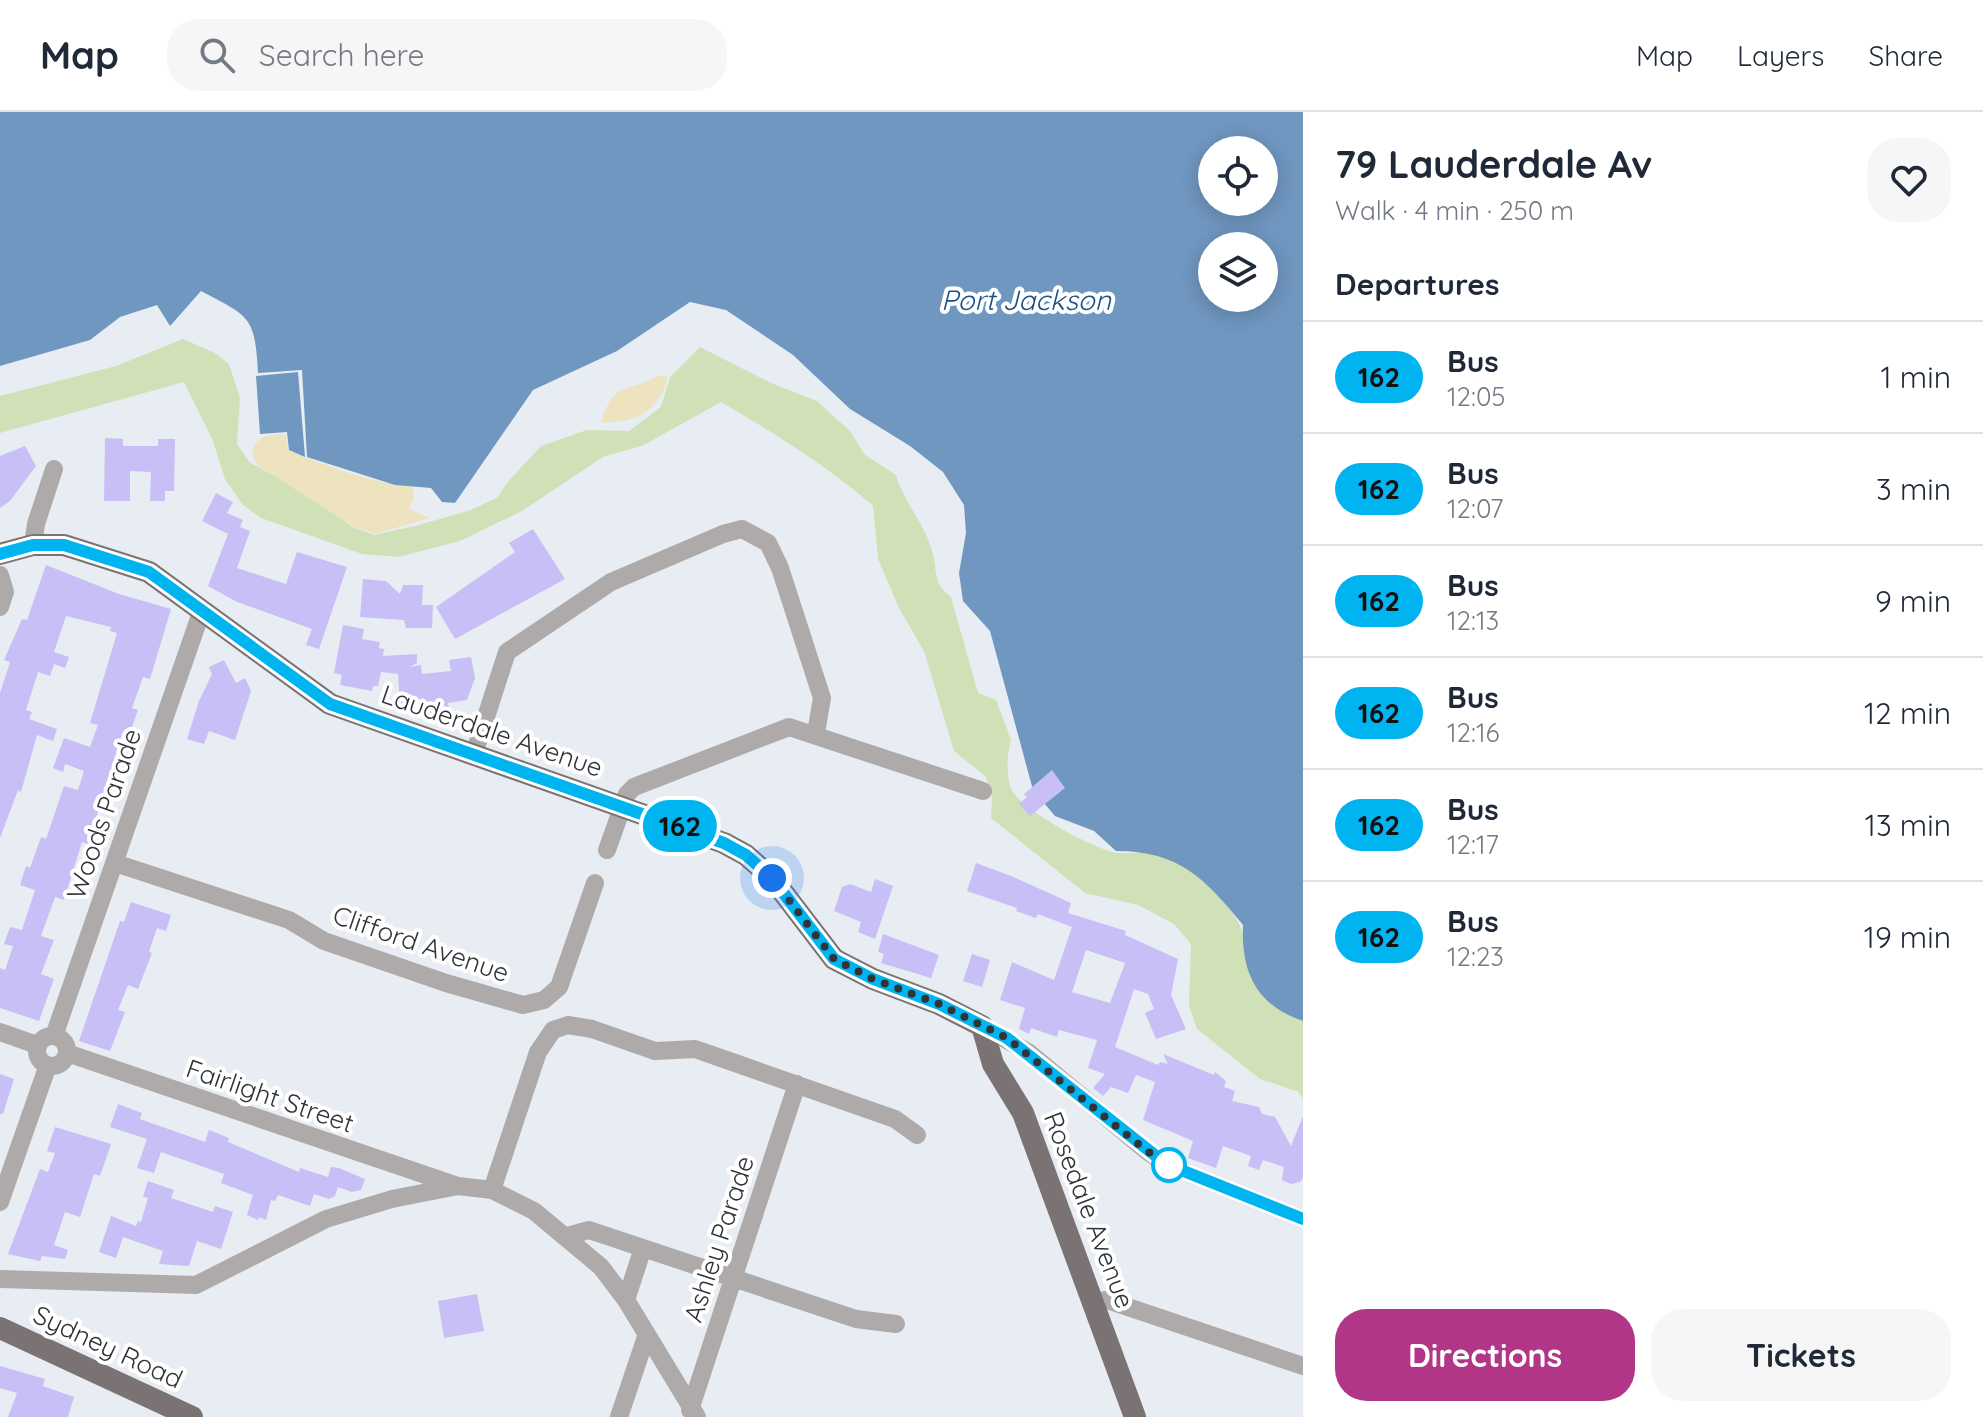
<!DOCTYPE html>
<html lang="en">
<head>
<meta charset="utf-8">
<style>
	:root { --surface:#fff; --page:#f6f6f7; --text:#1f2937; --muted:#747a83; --line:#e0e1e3; --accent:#b23687 }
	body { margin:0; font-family:Quicksand,sans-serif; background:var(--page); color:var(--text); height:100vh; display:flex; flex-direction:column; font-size:30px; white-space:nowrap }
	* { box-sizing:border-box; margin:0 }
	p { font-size:26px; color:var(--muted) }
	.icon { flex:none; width:44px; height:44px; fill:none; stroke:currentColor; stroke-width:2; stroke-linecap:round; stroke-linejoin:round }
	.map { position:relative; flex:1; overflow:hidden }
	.details { display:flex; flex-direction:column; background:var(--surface); width:680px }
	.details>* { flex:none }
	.badge { padding:0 16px; border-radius:26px; font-size:28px; line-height:52px }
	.fabs { position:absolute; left:1198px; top:24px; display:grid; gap:16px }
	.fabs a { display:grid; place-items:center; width:80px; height:80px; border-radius:50%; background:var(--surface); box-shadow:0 4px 20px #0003; font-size:40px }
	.you { position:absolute; width:40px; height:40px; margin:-20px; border:6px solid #fff; border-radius:50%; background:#1a73e8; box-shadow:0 0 0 12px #1a73e833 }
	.map>.badge { position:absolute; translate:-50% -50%; box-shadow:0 0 0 4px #fff }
	h2 { padding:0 32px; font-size:30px; line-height:72px }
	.round { display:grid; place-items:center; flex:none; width:84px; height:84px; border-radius:32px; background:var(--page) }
	.summary { display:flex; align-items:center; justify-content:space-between; height:136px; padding:0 32px }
	h1 { font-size:38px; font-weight:800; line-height:60px }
	.cta { display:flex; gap:16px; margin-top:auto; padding:16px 32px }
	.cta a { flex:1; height:92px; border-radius:32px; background:var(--accent); color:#fff; font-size:32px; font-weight:800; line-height:92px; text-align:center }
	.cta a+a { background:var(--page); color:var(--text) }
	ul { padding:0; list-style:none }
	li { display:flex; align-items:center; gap:24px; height:112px; padding:0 32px; border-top:2px solid var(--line) }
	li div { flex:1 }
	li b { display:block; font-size:30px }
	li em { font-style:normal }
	li .badge { min-width:88px; font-weight:700; text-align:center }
	header { display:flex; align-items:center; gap:48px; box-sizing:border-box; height:112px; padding:0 40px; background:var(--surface); border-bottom:2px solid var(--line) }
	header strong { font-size:38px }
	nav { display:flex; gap:44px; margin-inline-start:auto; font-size:28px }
	.search { width:560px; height:72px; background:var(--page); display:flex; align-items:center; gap:20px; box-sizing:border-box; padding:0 28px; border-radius:32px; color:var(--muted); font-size:30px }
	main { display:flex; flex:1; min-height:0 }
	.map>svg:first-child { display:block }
	.green { fill:#d1e1b7 }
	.sand { fill:#ede3be }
	.water { fill:#7097c0; fill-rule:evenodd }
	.building { fill:#c7bff5; fill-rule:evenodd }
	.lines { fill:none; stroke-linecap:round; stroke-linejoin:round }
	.minor { stroke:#afaaaa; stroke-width:18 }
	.major { stroke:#7b7373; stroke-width:22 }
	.line-casing { stroke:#fff; stroke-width:18 }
	.line { stroke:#00b5ef; stroke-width:12 }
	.walk { stroke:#313336; stroke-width:8; stroke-dasharray:0 14.4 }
	.stop-dot { fill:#fff; stroke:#00b5ef; stroke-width:4 }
	.labels { text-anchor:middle; stroke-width:8; stroke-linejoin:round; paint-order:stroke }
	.street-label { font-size:26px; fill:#313336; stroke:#fff }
	.water-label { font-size:28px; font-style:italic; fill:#195287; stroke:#fff }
</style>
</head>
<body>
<header>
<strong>Map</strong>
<div class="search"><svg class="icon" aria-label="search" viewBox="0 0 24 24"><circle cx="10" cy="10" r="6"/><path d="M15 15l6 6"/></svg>Search here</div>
<nav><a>Map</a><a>Layers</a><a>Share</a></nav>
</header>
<main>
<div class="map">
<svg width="1303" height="1305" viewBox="0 0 1303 1305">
	<rect width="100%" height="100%" fill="#e7edf3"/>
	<path class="green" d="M 183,227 L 215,241 L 229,252 L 240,286 L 237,332 L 250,351 L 288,370 L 351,414 L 374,423 L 415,414 L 471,398 L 498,385 L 506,372 L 541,334 L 587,318 L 629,319 L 661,295 L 670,265 L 700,235 L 771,271 L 817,289 L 850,319 L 865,343 L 896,363 C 904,392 929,416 934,447 C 937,466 935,472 951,485 L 978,581 L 996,588 L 1011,628 C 1007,641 1006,663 1011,676 C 1019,697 1095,738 1118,741 C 1136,743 1155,735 1173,744 C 1193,754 1231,793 1240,814 C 1247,829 1247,851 1251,867 L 1303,907 L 1303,988 L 1299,980 L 1260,967 L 1197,917 L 1189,894 L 1191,832 L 1174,812 L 1138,793 L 1085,781 L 991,706 L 992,686 L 986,665 L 954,639 L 924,539 L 900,498 L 878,447 L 873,394 C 826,353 774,321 721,290 L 644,333 L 603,345 L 522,399 L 460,429 L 398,445 L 362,442 L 261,406 L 243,393 L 225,367 L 213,329 L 184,270 L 0,321 L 0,284 L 116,254 Z"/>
	<path class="sand" d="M 659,263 L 668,265 C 659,299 636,312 601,310 C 616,265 627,283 659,263 Z
		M 286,322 L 288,338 C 327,354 371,371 413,375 L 414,386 L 409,397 L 429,406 L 375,422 L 351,413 L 257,353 L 252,340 C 258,321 269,323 286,322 Z"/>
	<path class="water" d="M 0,0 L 1303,0 L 1303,909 C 1256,893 1241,860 1243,813 C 1205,767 1180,739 1116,739 L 1094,719 L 1055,704 L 1033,678 L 990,519 L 963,489 L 959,461 L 966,421 L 964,393 L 943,360 L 910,334 L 850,297 L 793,243 L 726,198 L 690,190 L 617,239 L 533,278 L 455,391 L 442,390 L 431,376 L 395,373 L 307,345 L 302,258 L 258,261 C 255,204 250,205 201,179 L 170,214 L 157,193 L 120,205 L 90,228 L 0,254 ZM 1212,38 L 1264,38 L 1264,90 L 1212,90 ZM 1212,134 L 1264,134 L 1264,186 L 1212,186 Z
		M 298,260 L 305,345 L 289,338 L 287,320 L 260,322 L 256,264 Z"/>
	<path class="building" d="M 105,326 L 123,327 L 123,334 L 158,334 L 158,327 L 175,327 L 174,379 L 165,379 L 165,389 L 150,389 L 151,360 L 130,359 L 130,389 L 104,389 Z
		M 25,334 L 36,354 L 10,389 L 0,396 L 0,344 Z
		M 216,381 L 233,390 L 227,401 L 243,408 L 240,415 L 250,419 L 237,456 L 286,472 L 297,440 L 347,455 L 319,537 L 306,533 L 312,517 L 237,490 L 208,474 L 228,422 L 202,409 Z
		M 533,417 L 565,467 L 455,527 L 436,495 L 515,440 L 509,431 Z
		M 46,453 L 119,482 L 171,497 L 150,567 L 143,565 L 132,596 L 138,598 L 129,624 L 122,621 L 88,732 L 82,730 L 64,788 L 55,785 L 41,824 L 54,828 L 41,862 L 54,867 L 39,909 L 0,896 L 0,856 L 5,858 L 13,834 L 4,832 L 10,815 L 22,818 L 35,778 L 20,773 L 26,754 L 30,756 L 41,725 L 46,727 L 64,674 L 78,678 L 84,659 L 65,652 L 63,660 L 53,656 L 64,626 L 90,635 L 98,613 L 90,611 L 117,521 L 110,519 L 111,515 L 66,504 L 54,540 L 69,545 L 65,556 L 54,552 L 50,564 L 38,560 L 26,598 L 32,600 L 29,607 L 57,617 L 53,629 L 37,623 L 21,680 L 18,678 L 0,726 L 0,581 L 10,550 L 4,548 L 22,507 L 27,508 Z
		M 363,467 L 386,469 L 400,482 L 403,473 L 423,473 L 422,493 L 433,493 L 432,516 L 406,516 L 404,508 L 360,505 Z
		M 343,513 L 364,517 L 362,527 L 380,530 L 379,536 L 384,537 L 383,544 L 417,542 L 417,551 L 410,555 L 421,553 L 422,562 L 451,559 L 449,548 L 471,545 L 475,566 L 467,588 L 448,591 L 449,601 L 427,603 L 426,591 L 400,592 L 398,562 L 381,560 L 378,574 L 373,574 L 372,579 L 340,573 L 342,563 L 334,561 Z
		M 224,548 L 236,571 L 245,566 L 251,579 L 235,628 L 209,619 L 204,632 L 187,627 L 199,589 L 212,562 L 209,555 Z
		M 1052,658 L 1065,676 L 1030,704 L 1019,692 L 1027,685 L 1024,682 Z
		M 976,751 L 1011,764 L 1071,791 L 1068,801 L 1126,819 L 1125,823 L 1178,847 L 1171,883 L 1186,917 L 1156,927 L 1145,901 L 1154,897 L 1148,882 L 1134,877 L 1115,935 L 1158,953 L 1160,950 L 1168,952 L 1163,942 L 1214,963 L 1215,960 L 1226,969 L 1224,975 L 1235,979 L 1232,989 L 1259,995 L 1262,1002 L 1275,1005 L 1291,1034 L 1303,1004 L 1303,1066 L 1300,1070 L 1291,1072 L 1282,1068 L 1284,1055 L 1263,1048 L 1259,1058 L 1248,1054 L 1251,1044 L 1223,1034 L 1216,1056 L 1188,1046 L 1193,1029 L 1143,1008 L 1155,970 L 1136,963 L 1128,981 L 1111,975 L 1103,984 L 1093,976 L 1105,962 L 1088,956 L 1097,928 L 1059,918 L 1057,925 L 1031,916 L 1029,922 L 1019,917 L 1025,896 L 1000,888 L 1012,850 L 1054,868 L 1072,815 L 1038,802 L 1036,806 L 1016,799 L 1017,796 L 967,779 ZM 1086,838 L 1125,851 L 1110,891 L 1072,880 Z
		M 875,767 L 893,774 L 875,827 L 858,820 L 861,810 L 834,799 L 842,775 L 850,772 L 871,780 Z
		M 131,790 L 171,803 L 166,819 L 157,816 L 149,840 L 152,841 L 138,877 L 128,873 L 118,898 L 125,900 L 110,939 L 79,929 L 120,809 L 124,810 Z
		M 883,822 L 939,843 L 931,866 L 881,851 L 884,842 L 878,840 Z
		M 972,842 L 990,848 L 982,875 L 963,869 Z
		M 0,962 L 14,967 L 3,1002 L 0,1002 Z
		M 118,992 L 142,1001 L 140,1007 L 205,1030 L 209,1018 L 229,1026 L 228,1030 L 299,1060 L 300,1056 L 328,1065 L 331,1055 L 339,1056 L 365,1067 L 361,1078 L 352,1080 L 338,1075 L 335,1084 L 329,1087 L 314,1082 L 310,1094 L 278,1083 L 275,1089 L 271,1088 L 266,1108 L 259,1105 L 258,1108 L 247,1103 L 253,1083 L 221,1071 L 224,1062 L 161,1040 L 154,1061 L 137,1056 L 147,1027 L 110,1015 Z
		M 55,1015 L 111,1032 L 100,1064 L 94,1062 L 80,1105 L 65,1100 L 54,1133 L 68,1138 L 65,1147 L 42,1144 L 40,1149 L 8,1142 L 40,1057 L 48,1060 L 55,1041 L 47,1039 Z
		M 148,1069 L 174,1078 L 171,1086 L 213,1100 L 215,1094 L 233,1100 L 221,1137 L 197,1129 L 189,1154 L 159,1152 L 163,1139 L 123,1125 L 116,1146 L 99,1140 L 111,1104 L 136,1114 L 138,1109 L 141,1110 L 148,1086 L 143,1084 Z
		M 477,1182 L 484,1219 L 444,1226 L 438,1189 Z
		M 0,1254 L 45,1267 L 43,1274 L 74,1285 L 68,1305 L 8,1305 L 17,1281 L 0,1276 Z"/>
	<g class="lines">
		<path class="minor" d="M 33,433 L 36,412 L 54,357
			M 0,463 L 5,480 L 0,495
			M 474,642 L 507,540 L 611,470 L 723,422 L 742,417 L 768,431 L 780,456 L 822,586 L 816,621
			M 607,738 L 627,682 L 634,675 L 789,615 L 983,679
			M 115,751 L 289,808 L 324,829 L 446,871 L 523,893 L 544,888 L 559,875 L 595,771
			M 982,914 L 1028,940 L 1147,1039 L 1166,1052 L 1303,1107
			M 0,920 L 37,933
			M37 939a15 15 0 1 1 30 0a15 15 0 1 1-30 0Z
			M 54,924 L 202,498
			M 67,941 L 455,1073
			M 492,1078 L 538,940 L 553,918 L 568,913 L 592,917 L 655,939 L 695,937 L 895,1007 L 917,1023
			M 0,1090 L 48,953
			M 567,1124 L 589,1118 L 856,1207 L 896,1212
			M 0,1167 L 196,1173 L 326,1107 L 392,1087 L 458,1074 L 492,1078 L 534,1099 L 601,1155 L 626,1188 L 697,1305
			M 626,1188 L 643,1136
			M 1094,1190 L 1107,1188 L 1303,1254
			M 690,1298 L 797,972
			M 619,1305 L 647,1222"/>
		<path class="major" d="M 0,442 L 33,433 L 64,433 L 149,460 L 330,592 L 724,731 L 746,743 L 772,766 L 834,847 L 873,867 L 939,892 L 982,914 L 993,952 L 1023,1001 L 1135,1305
			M 0,1216 L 192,1305"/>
	</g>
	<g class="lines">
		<g class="line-casing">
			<path id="line" d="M 0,442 L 33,433 L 64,433 L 149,460 L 330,592 L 724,731 L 746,743 L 772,766 L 834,847 L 873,867 L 939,892 L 1007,926 L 1166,1052 L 1303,1107"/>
		</g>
		<use href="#line" class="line"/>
		<path class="walk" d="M 772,766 L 834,847 L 873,867 L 939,892 L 1007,926 L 1147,1039 L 1169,1053"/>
	</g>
	<circle class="stop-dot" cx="1169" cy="1053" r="16"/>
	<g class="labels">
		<g class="street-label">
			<text transform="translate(492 619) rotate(19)" y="9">Lauderdale Avenue</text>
			<text transform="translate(104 702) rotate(-71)" y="9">Woods Parade</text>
			<text transform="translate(421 832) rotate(19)" y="9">Clifford Avenue</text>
			<text transform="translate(270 984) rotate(19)" y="9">Fairlight Street</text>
			<text transform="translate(1089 1098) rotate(69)" y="9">Rosedale Avenue</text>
			<text transform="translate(719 1127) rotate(-72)" y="9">Ashley Parade</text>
			<text transform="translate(108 1235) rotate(25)" y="9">Sydney Road</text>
		</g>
		<g class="water-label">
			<text x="1026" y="198">Port Jackson</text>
		</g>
	</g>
</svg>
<div class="fabs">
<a><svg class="icon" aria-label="locate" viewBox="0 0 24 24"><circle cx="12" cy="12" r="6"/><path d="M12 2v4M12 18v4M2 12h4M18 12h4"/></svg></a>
<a><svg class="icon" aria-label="layers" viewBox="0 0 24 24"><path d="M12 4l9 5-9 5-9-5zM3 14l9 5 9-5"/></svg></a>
</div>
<div class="you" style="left:772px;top:766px"></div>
<b class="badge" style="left:680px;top:714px;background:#00b5ef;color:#111">162</b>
</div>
<section class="details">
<div class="summary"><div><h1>79 Lauderdale Av</h1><p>Walk · 4 min · 250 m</p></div><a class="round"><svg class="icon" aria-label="heart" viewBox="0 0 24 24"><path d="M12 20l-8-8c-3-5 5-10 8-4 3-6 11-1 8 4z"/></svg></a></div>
<h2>Departures</h2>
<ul>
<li><span class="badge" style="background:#00b5ef;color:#111">162</span><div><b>Bus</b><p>12:05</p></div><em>1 min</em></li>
<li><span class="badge" style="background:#00b5ef;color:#111">162</span><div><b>Bus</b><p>12:07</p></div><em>3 min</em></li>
<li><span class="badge" style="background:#00b5ef;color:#111">162</span><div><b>Bus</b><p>12:13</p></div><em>9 min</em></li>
<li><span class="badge" style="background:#00b5ef;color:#111">162</span><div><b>Bus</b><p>12:16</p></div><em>12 min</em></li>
<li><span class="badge" style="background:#00b5ef;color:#111">162</span><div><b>Bus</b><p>12:17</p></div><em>13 min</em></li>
<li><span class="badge" style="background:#00b5ef;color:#111">162</span><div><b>Bus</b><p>12:23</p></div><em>19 min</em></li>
</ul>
<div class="cta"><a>Directions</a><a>Tickets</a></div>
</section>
</main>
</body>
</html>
